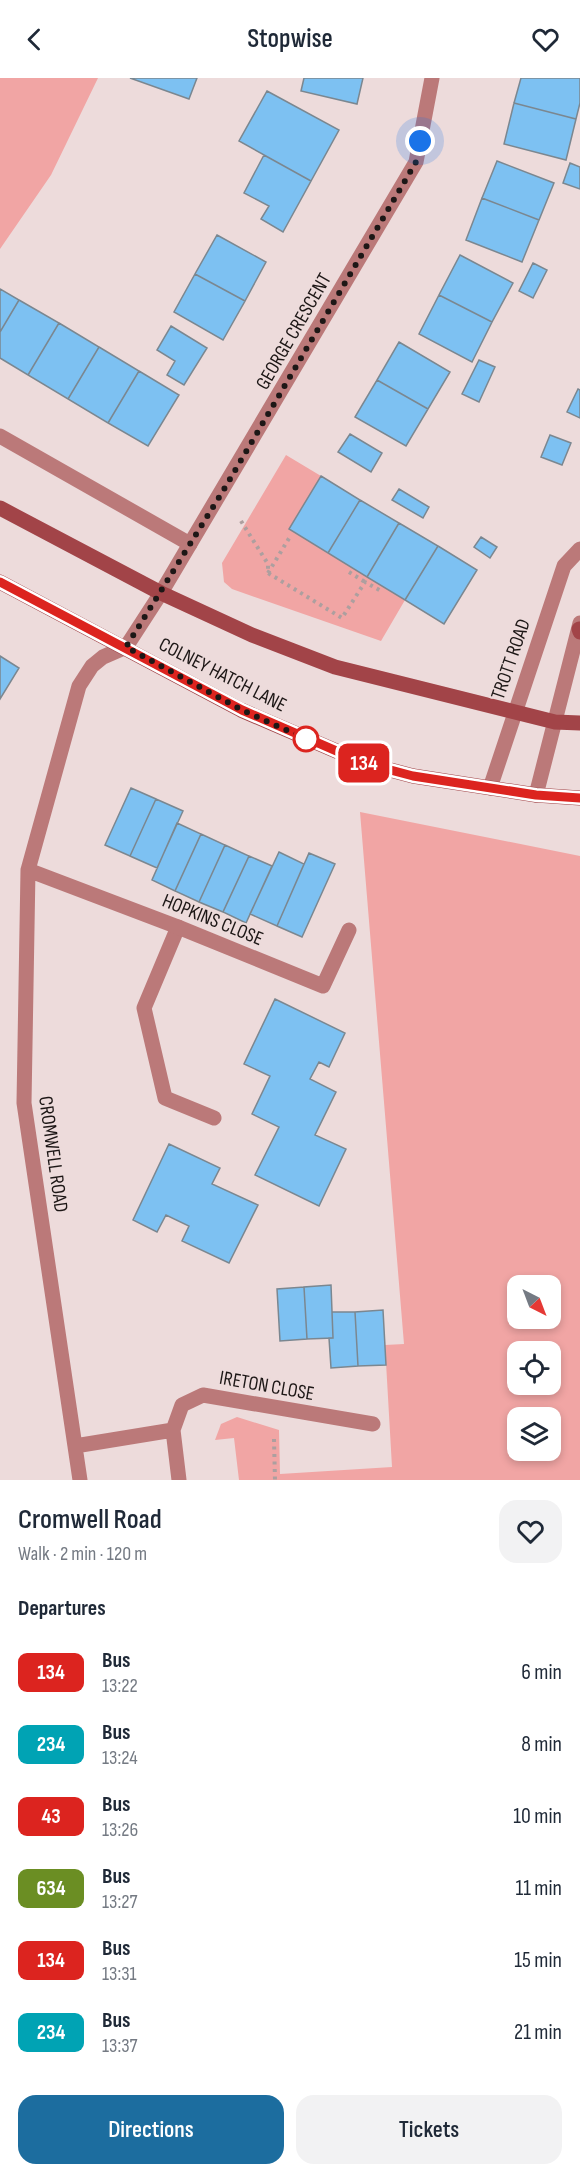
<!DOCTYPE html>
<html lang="en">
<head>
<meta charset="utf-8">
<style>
	:root { --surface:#fff; --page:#f2f2f3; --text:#1f2937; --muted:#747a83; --accent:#1c6d9f }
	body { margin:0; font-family:"Sofia Sans Condensed",sans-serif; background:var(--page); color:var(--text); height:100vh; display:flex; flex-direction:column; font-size:22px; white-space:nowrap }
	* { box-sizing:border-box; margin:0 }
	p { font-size:20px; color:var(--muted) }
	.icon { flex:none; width:33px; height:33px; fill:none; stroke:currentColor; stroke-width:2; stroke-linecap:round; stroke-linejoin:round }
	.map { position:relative; height:1402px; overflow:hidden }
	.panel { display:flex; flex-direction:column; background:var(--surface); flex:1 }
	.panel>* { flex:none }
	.badge { padding:0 12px; border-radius:9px; font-size:21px; line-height:39px }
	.needle { width:39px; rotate:138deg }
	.tools { position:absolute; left:507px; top:1197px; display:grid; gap:12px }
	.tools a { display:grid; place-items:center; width:54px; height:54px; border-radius:12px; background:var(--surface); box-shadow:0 3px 9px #0003; font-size:30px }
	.you { position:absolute; width:30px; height:30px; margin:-15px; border:4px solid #fff; border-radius:50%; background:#1a73e8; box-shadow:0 0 0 9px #1a73e833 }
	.map>.badge { position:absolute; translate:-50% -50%; box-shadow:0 0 0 3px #fff }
	h2 { padding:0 18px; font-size:22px; line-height:54px }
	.round { display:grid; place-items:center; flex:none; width:63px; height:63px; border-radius:18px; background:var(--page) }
	.head { display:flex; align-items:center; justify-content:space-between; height:102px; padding:0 18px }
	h1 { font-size:28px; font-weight:600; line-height:45px }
	.action { display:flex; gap:12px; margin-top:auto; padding:12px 18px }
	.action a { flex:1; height:69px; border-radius:18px; background:var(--accent); color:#fff; font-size:24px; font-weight:600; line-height:69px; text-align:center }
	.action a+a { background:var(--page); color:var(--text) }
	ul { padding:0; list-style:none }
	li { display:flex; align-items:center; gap:18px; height:72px; padding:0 18px }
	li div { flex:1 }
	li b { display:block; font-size:22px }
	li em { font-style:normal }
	li .badge { min-width:66px; font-weight:700; text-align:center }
	header { display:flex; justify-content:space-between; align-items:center; height:78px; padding:0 18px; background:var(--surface); font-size:27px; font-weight:600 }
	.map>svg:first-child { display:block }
	.green { fill:#f1a5a4; fill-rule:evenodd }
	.building { fill:#7dc1f2; stroke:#7b8790; stroke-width:1.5 }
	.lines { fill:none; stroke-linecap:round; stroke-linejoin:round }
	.path { stroke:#ad9f9f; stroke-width:4; stroke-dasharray:3 4.5; stroke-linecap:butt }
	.service { stroke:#bb7979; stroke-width:15 }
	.minor { stroke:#bb7979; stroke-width:15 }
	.tertiary { stroke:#bb7979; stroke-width:15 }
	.secondary { stroke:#a24448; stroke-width:15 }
	.line-casing { stroke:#fff; stroke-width:14 }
	.line { stroke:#dc241f; stroke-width:9 }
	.walk { stroke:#1d1716; stroke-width:6; stroke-dasharray:0 10.8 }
	.stop-dot { fill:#fff; stroke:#dc241f; stroke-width:3 }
	.labels { text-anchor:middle; stroke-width:4.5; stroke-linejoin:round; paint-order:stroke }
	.street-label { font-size:20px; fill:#1d1716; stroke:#eddbdb }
</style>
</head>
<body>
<header><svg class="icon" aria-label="back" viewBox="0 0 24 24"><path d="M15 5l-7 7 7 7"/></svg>Stopwise<svg class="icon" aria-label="heart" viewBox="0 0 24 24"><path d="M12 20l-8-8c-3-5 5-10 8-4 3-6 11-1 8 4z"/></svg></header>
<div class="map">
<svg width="580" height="1402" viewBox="0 0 580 1402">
	<rect width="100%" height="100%" fill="#eddbdb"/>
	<path class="green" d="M 0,0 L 98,0 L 51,97 L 0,171 Z
		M 286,377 L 321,398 L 289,451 L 405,522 L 381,563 L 232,511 L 224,504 L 222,485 Z
		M 360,734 L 580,778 L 580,1402 L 239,1402 L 234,1360 L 215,1362 L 221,1346 L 237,1339 L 279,1352 L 280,1396 L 392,1389 L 385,1267 L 404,1266 ZM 518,1208 L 550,1208 L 550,1240 L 518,1240 ZM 518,1274 L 550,1274 L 550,1306 L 518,1306 ZM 518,1340 L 550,1340 L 550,1372 L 518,1372 Z"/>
	<path class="building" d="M 130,0 L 197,0 L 189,21 Z
		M 304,0 L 363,0 L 357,26 L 301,13 Z
		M 521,0 L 580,0 L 580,25 L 576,41 L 514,25 Z
		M 267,13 L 339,52 L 311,103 L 239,63 Z
		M 514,25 L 576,41 L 566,82 L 504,66 Z
		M 264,77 L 311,103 L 283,154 L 261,141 L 269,128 L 244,115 Z
		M 497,83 L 554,105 L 539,142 L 482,120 Z
		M 570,85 L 580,89 L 580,111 L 563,105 Z
		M 482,120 L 539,142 L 522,184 L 466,162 Z
		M 217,157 L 266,184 L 245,223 L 195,196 Z
		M 460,177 L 513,205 L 492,244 L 439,217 Z
		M 533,185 L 547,192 L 533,220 L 519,213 Z
		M 195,196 L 245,223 L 223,262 L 174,234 Z
		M 0,211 L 19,222 L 0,254 Z
		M 439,217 L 492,244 L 472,284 L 419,256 Z
		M 19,222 L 59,245 L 28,297 L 0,280 L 0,254 Z
		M 59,245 L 99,269 L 68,321 L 28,297 Z
		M 171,248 L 207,270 L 184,307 L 167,297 L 175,283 L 157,272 Z
		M 399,264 L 450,294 L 428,331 L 377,302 Z
		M 99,269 L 139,293 L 108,345 L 68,321 Z
		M 479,282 L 495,289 L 479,324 L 462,316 Z
		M 139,293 L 179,317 L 148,368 L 108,345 Z
		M 377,302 L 428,331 L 406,368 L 355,339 Z
		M 578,311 L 580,312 L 580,340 L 567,334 Z
		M 350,356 L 382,375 L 371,394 L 338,374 Z
		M 550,357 L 571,365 L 562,387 L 541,379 Z
		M 321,398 L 360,422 L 328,475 L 289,451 Z
		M 399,411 L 429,429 L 423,440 L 392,422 Z
		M 360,422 L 399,445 L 367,499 L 328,475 Z
		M 399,445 L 438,468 L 405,522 L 367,499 Z
		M 481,459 L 497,469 L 490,480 L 474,469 Z
		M 438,468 L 477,492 L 444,546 L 405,522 Z
		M 0,578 L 19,590 L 0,621 Z
		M 131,710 L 156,721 L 130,778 L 105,767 Z
		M 156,721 L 183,733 L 157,790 L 130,778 Z
		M 177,745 L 201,756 L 175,813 L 152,802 Z
		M 201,756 L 225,767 L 199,824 L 175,813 Z
		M 225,767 L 249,778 L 223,834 L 199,824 Z
		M 279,774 L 304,786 L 277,848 L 250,836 Z
		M 309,775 L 335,786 L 302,859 L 277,848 Z
		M 249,778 L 272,788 L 246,845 L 223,834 Z
		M 275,921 L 345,955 L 329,989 L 319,984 L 310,1001 L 336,1014 L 315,1057 L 346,1071 L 319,1128 L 255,1097 L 279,1049 L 252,1036 L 270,998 L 244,986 Z
		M 169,1066 L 220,1090 L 212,1106 L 258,1127 L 229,1185 L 182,1163 L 189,1148 L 166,1137 L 157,1154 L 133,1142 Z
		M 331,1207 L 333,1260 L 307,1261 L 304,1209 Z
		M 304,1209 L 307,1261 L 280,1263 L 277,1211 Z
		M 383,1232 L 386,1287 L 358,1288 L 355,1234 Z
		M 332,1234 L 355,1234 L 358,1288 L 331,1290 L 329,1260 L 333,1260 Z"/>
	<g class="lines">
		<path class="path" d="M 241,443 L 268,486 L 268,495 L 342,540 L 365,504 L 381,513
			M 349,494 L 365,504
			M 268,495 L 291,457
			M 274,1361 L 275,1402"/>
		<path class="service" d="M 0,358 L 190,466
			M 178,849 L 144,930 L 165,1020 L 214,1040"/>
		<path class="minor" d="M 28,792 L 178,849 L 323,908 L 349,852
			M 173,1352 L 179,1402
			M 75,1368 L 173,1352 L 182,1327 L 203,1317 L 373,1346
			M 80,1402 L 24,1025 L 28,792 L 79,608 L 92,588 L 103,579 L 126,569 L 161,515 L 416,84 L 432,0"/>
		<path class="tertiary" d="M 490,710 L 564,488 L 580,471
			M 536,717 L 580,545"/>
		<path class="secondary" d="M 0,430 L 161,515 L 252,557 L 335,589 L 555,644 L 580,645
			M 0,504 L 241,632 L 364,685 L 413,698 L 536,717 L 580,720
			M 579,551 L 580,554"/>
	</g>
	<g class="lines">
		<g class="line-casing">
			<path id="line" d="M 0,504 L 242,632 L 364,685 L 413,698 L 536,717 L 580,720"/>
		</g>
		<use href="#line" class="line"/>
		<path class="walk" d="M 306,661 L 242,632 L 126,569 L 223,413 L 416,84 L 420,63"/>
	</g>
	<circle class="stop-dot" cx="306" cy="661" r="12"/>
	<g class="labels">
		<g class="street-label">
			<text transform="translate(293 253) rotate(-60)" y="7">GEORGE CRESCENT</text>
			<text transform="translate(510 581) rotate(-71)" y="7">TROTT ROAD</text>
			<text transform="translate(223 596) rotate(27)" y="7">COLNEY HATCH LANE</text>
			<text transform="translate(213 841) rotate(22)" y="7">HOPKINS CLOSE</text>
			<text transform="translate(54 1076) rotate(82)" y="7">CROMWELL ROAD</text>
			<text transform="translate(267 1307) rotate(10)" y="7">IRETON CLOSE</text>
		</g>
	</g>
</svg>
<div class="tools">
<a><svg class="needle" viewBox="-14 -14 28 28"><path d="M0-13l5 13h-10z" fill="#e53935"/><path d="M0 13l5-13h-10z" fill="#747a83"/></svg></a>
<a><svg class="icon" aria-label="locate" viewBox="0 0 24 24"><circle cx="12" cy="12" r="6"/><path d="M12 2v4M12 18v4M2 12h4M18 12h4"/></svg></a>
<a><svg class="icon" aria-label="layers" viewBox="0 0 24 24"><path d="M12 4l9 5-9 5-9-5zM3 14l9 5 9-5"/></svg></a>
</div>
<div class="you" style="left:420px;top:63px"></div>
<b class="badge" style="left:364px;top:685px;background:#dc241f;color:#fff">134</b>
</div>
<section class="panel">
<div class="head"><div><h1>Cromwell Road</h1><p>Walk · 2 min · 120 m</p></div><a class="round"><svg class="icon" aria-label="heart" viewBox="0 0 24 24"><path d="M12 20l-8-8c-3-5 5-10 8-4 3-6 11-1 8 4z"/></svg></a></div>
<h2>Departures</h2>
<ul>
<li><span class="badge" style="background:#dc241f;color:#fff">134</span><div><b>Bus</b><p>13:22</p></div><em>6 min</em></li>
<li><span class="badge" style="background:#00a3b4;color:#fff">234</span><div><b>Bus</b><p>13:24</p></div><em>8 min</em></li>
<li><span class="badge" style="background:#dc241f;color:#fff">43</span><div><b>Bus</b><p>13:26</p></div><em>10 min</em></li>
<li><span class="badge" style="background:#6b8e23;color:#fff">634</span><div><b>Bus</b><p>13:27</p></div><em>11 min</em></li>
<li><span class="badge" style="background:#dc241f;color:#fff">134</span><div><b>Bus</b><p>13:31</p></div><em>15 min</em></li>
<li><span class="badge" style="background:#00a3b4;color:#fff">234</span><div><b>Bus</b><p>13:37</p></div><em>21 min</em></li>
</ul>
<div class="action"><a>Directions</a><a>Tickets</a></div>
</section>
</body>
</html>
